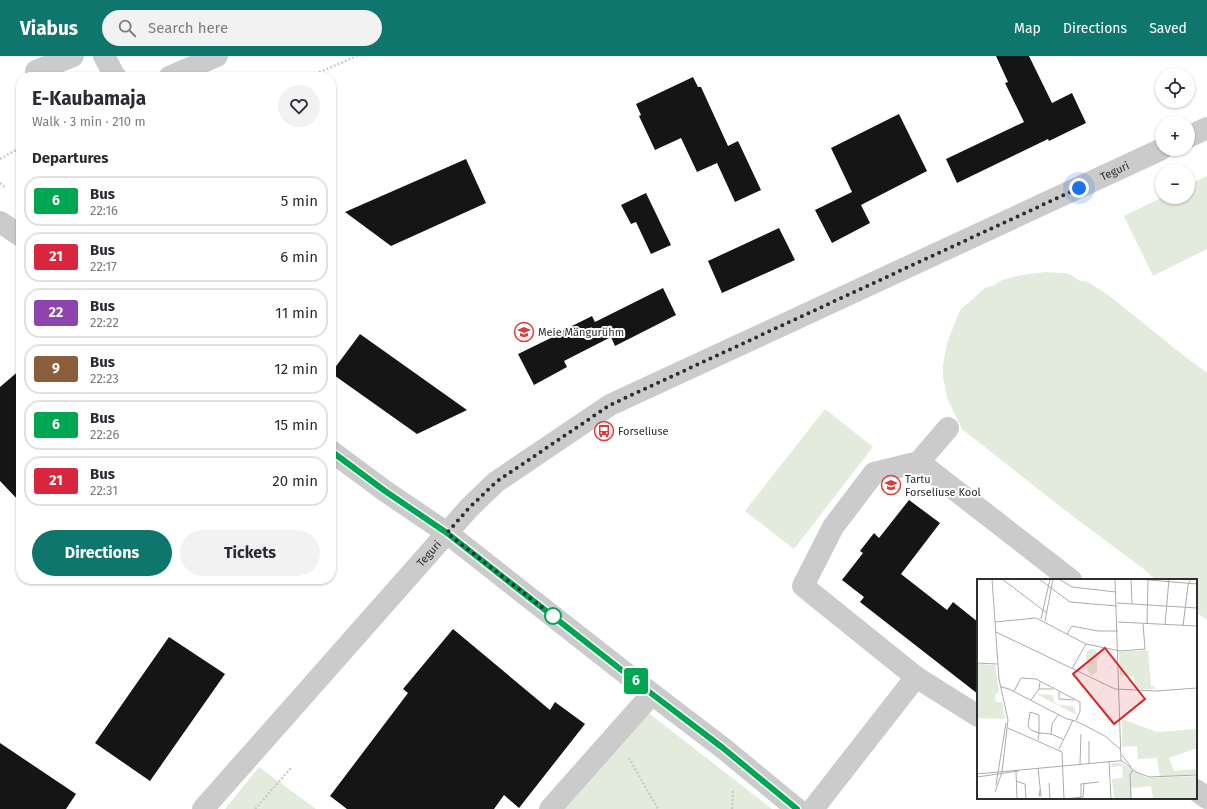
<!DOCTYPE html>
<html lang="en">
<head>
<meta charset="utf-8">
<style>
	:root { --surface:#fff; --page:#f2f2f3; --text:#2b2b33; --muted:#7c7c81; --line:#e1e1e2; --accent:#0f766e }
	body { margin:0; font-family:"Fira Sans",sans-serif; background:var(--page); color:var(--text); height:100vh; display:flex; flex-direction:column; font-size:15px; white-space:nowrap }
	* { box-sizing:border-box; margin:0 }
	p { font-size:13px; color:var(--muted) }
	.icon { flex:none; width:22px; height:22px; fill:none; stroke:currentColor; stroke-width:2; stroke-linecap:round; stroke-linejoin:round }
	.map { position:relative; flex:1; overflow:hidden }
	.sheet { position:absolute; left:16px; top:16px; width:320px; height:512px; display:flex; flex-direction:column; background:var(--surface); border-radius:16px; box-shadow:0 1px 3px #0004 }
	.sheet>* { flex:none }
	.badge { padding:0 8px; border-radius:3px; font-size:14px; line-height:26px }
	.fabs { position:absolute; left:1155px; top:12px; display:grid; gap:8px }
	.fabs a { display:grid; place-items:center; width:40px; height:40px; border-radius:50%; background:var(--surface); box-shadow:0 1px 3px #0004; font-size:20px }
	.you { position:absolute; width:20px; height:20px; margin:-10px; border:3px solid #fff; border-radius:50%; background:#1a73e8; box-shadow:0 0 0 6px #1a73e833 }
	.map>.badge { position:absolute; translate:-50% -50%; box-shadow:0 0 0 2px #fff }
	h2 { padding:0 16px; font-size:15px; line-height:36px }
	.round { display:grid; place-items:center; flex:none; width:42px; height:42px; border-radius:21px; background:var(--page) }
	.summary { display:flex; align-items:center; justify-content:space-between; height:68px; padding:0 16px }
	h1 { font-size:19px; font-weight:700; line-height:30px }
	.primary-button { display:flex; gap:8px; margin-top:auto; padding:8px 16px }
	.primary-button a { flex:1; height:46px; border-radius:24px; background:var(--accent); color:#fff; font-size:16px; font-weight:700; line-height:46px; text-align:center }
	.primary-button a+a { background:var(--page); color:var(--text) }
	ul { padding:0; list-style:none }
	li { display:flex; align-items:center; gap:12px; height:50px; margin:0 8px 6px; padding:0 8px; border:2px solid var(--line); border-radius:16px }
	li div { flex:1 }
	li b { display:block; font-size:15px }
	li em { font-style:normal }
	li .badge { min-width:44px; font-weight:700; text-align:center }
	header { display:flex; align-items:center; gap:24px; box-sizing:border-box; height:56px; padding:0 20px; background:var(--accent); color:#fff }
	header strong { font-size:19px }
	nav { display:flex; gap:22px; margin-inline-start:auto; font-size:14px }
	.search { width:280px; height:36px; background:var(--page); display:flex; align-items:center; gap:10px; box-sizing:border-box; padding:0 14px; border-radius:22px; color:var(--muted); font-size:15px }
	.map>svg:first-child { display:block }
	.green { fill:#e3ebdc }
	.building { fill:#151515 }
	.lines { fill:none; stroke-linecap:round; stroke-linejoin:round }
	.path { stroke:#cbcbcb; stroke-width:2.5; stroke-dasharray:2 2; stroke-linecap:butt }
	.minor { stroke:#cbcbcb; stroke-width:22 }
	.line-casing { stroke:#fff; stroke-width:9 }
	.line { stroke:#00a651; stroke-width:6 }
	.walk { stroke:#2e2e2e; stroke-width:4; stroke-dasharray:0 7.2 }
	.stop-dot { fill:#fff; stroke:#00a651; stroke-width:2 }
	.labels { text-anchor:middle; stroke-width:4; stroke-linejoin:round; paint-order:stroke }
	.street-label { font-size:11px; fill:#2e2e2e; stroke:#fff }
	.poi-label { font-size:11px; fill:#2e2e2e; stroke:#fff; text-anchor:start }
	.inset-road { fill:none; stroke:#ababab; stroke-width:1 }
	.view { fill:#d62828; fill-opacity:0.15; stroke:#d62828; stroke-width:2 }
	.inset-edge { fill:none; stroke:#2e2e2e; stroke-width:2 }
</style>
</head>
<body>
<header>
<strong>Viabus</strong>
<div class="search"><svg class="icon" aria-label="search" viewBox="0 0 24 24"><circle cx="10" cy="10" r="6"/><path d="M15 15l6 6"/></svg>Search here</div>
<nav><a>Map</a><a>Directions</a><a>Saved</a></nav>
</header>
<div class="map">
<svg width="1207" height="753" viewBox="0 0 1207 753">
	<rect width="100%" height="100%" fill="#fff"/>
	<path class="green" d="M 1207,120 L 1207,193 L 1153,220 L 1124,160 L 1163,141 L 1188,141 L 1188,129 Z
		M 1045,216 L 1065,217 L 1071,219 L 1080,225 L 1086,225 L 1107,238 L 1183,299 L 1207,317 L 1207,564 L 1196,556 L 1196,524 L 1156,524 L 1145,514 L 1071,459 L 962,373 L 951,350 L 948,345 L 943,321 L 943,309 L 947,287 L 960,254 L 985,232 L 995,229 L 1002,224 L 1022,219 Z
		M 825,353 L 873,391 L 794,493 L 745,455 Z
		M 641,651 L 772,753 L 547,753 Z
		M 259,711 L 316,753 L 225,753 Z"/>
	<path class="building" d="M 996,0 L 1029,0 L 1052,47 L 1072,37 L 1086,67 L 1049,85 L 1048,83 L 957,127 L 946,103 L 1024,66 L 1005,27 L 1008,26 Z
		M 693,21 L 698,31 L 701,31 L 728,90 L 738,85 L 761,134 L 735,146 L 717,107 L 697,116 L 681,82 L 655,94 L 639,60 L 641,59 L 636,48 Z
		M 899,58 L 927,115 L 861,149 L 870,167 L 832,187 L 815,154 L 852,136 L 831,92 Z
		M 466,103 L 486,147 L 391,190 L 345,156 Z
		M 646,137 L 671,189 L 651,198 L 636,166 L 631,168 L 621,149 Z
		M 779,172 L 795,204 L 722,237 L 708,205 Z
		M 663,232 L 676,259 L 615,290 L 611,281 L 564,305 L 567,311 L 534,329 L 518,298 L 559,278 L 558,277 L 592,260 L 595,266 Z
		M 360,278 L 467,354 L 417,378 L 331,317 Z
		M 21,313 L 21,447 L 0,425 L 0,331 Z
		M 909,444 L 940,467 L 901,518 L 947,554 L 953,546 L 978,566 L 978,638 L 860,546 L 864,541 L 842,524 L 863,497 L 860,495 L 874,477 L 879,482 Z
		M 453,573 L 550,654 L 555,646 L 585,668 L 519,752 L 504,739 L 494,753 L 347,753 L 330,740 L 408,637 L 403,633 Z
		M 169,581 L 225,618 L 150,725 L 95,687 Z
		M 0,687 L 76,738 L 66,753 L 0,753 Z"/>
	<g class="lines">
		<path class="path" d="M 308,21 L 357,0
			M 0,103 L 21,91
			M 0,127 L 6,132
			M 629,702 L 658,753
			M 255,753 L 291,712
			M 732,753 L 733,733"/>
		<g class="minor">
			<path d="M 104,0 L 114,19 L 116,21"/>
			<path d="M 36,15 L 73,0"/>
			<path d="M 169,21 L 217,0"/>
			<path d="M 1188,81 L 1207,72"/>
			<path d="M 0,166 L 21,180"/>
			<path d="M 331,395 L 385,435 L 447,477 L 652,638 L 723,692 L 797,753"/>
			<path d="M 919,406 L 1071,524"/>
			<path d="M 916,621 L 978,660"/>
			<path d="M 1196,734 L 1207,742"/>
			<path id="s1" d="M 203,753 L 469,452 L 496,426 L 610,349 L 1162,93"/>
			<path d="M 550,753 L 652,638"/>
			<path d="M 813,753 L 916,621 L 803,530 L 833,471 L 874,417 L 919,406 L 948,372"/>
		</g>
	</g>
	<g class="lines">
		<g class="line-casing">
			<path id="line" d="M 331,395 L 385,435 L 447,477 L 652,638 L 723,692 L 797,753"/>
		</g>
		<use href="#line" class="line"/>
		<path class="walk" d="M 553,560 L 447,477 L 469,452 L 496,426 L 610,349 L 1079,132"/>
	</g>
	<defs>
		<g id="school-ring" transform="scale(1)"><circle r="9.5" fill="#fff" stroke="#df3a36" stroke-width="1.5"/><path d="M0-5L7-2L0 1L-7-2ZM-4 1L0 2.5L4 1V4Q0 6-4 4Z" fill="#df3a36"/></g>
		<g id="bus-ring" transform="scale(1)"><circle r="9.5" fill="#fff" stroke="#df3a36" stroke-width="1.5"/><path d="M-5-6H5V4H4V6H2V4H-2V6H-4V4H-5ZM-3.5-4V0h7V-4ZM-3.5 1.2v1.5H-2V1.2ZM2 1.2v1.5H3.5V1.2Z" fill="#df3a36"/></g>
	</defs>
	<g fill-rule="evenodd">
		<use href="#school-ring" x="524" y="276"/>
		<use href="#bus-ring" x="604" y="375"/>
		<use href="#school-ring" x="891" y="429"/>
	</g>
	<circle class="stop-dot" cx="553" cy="560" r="8"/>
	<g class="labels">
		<g class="street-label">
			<text dy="4" stroke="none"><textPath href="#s1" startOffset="1133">Teguri</textPath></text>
			<text dy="4" stroke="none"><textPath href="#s1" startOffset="341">Teguri</textPath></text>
		</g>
		<g class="poi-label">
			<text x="538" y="280">Meie Mängurühm</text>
			<text x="618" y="379">Forseliuse</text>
			<text x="905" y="427">Tartu<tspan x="905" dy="13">Forseliuse Kool</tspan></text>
		</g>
	</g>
	<g transform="translate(977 523)">
		<rect width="220" height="220" fill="#fff"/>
		<path d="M 113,70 L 117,70 L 120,74 L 120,92 L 115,97 L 110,91 L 109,74 ZM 171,71 L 174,107 L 178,108 L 179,110 L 158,110 L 157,98 L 143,96 L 142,73 ZM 0,85 L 18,86 L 22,113 L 18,116 L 19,123 L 25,123 L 28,140 L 0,139 ZM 59,115 L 76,116 L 77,123 L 82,126 L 96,127 L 100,136 ZM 145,140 L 180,153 L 220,150 L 220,169 L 192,179 L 197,192 L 220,190 L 220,195 L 183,198 L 180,179 L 161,180 L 160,167 L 145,168 ZM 135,184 L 144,184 L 170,199 L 220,197 L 220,220 L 176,220 L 174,207 L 154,209 L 155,220 L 137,220 L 135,200 L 146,199 L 145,187 L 134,188 Z" fill="#e3ebdc"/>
		<path class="inset-road" d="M 15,0 L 22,100 L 31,141 L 25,193 L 18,213M 25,0 L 70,34M 62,0 L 93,23 L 140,27M 82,0 L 95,8 L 139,13M 138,0 L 144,182M 154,0 L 155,25M 161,0 L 220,5M 140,24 L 220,29M 64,40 L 73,0M 68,42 L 76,0M 18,43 L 59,39 L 109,65 L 143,72 L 168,70 L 166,45M 141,43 L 220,47M 170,45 L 171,1M 188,46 L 192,0M 206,47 L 211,6 L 214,0M 19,53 L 138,110 L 179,112 L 220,109M 90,55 L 95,47 L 121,52 L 141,52M 0,84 L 20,85M 95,90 L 109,65M 63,103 L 62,110 L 76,110M 24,108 L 32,110 L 90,140 L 99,142 L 128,157 L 144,171M 37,112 L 44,99 L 59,100 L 103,123 L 103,132 L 99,141M 82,113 L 82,120 L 97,121M 54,121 L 62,110M 31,149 L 85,173 L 87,220M 74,155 L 86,160M 61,161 L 62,154 L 62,136 L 53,133 L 51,147 L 54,151 L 62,154 L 64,154 L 74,155 L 75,145 L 81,136M 112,162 L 112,184M 82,170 L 96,141M 145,176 L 154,188M 132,182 L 134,220M 103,185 L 104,155M 61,189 L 64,217 L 62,217 L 63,211M 39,192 L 40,220M 0,195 L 140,182 L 145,182 L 159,193 L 172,198 L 220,196M 0,198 L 42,192M 39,202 L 48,205 L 49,220M 72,204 L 73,220M 19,206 L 29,144M 104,218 L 104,205 L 122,203M 87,220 L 106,218 L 107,204M 154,220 L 153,196 L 156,191"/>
		<path class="view" d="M 128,69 L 168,120 L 137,145 L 96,95 Z"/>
		<rect width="220" height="220" class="inset-edge"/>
	</g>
</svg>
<div class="fabs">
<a><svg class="icon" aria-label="locate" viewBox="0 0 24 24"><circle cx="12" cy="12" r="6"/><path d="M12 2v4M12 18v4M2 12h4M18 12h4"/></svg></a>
<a>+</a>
<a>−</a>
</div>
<div class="you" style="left:1079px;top:132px"></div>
<b class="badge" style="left:636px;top:625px;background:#00a651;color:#fff">6</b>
<section class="sheet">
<div class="summary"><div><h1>E-Kaubamaja</h1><p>Walk · 3 min · 210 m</p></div><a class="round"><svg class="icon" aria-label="heart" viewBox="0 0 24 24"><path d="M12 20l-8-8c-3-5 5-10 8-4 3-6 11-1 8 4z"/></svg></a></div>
<h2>Departures</h2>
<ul>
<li><span class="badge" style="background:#00a651;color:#fff">6</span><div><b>Bus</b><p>22:16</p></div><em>5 min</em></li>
<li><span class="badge" style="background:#d7263d;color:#fff">21</span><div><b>Bus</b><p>22:17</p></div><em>6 min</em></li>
<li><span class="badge" style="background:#8e44ad;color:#fff">22</span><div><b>Bus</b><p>22:22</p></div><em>11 min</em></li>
<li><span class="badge" style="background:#8b5e3c;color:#fff">9</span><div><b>Bus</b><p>22:23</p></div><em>12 min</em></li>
<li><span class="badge" style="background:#00a651;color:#fff">6</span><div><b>Bus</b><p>22:26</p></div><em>15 min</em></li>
<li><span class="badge" style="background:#d7263d;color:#fff">21</span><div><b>Bus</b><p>22:31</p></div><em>20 min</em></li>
</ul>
<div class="primary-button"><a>Directions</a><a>Tickets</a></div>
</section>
</div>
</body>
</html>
